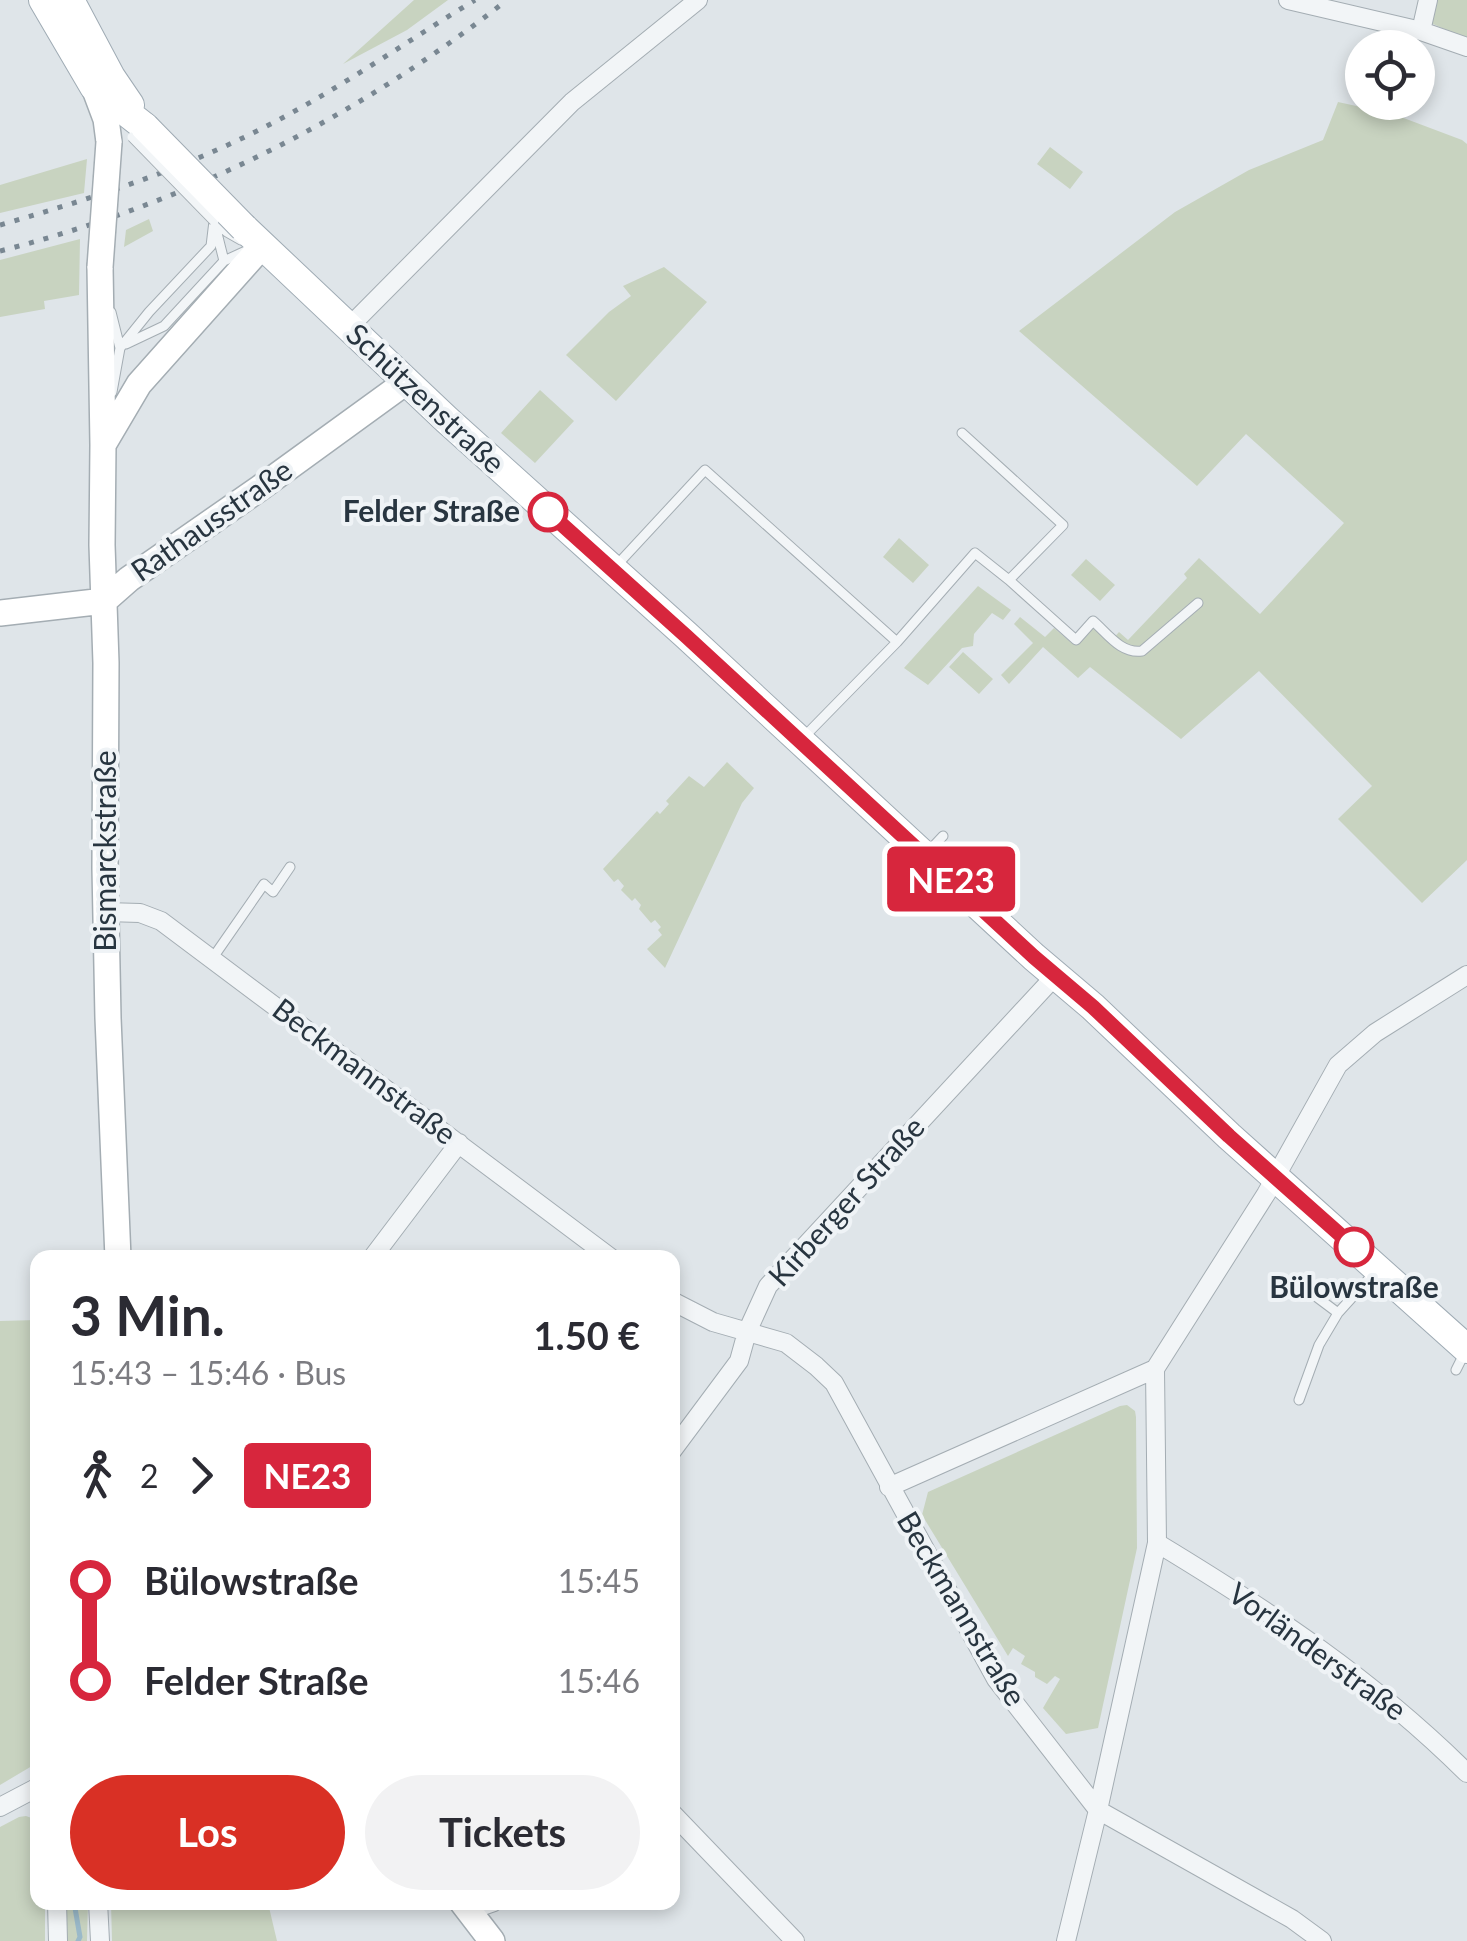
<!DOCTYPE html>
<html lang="de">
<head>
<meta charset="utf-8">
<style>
	:root { --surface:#fff; --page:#f2f2f3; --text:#2b2b33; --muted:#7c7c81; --accent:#d93025 }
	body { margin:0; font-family:Lato,sans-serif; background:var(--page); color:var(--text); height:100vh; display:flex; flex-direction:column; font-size:38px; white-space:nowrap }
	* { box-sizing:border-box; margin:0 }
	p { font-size:32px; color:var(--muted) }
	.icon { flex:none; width:55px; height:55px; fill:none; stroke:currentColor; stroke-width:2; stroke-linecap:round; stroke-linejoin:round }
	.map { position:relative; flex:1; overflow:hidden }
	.details { position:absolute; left:30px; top:1250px; width:650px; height:660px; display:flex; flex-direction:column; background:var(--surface); border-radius:20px; box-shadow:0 5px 15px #0003 }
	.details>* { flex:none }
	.badge { padding:0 20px; border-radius:8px; font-size:35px; line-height:65px }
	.controls { position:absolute; left:1345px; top:30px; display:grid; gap:20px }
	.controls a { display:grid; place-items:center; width:90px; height:90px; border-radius:50%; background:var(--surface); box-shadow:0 5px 15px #0003; font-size:50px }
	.map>.badge { position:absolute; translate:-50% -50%; box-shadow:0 0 0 5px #fff }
	.legs { display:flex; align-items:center; gap:15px; height:110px; padding:0 40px; font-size:32px }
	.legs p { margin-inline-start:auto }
	.headline { display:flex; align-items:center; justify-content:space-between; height:170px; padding:0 40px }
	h1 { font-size:55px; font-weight:700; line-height:75px }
	.action { display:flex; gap:20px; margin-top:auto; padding:20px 40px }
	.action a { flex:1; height:115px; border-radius:60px; background:var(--accent); color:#fff; font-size:40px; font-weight:700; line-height:115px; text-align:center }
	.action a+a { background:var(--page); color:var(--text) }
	ul { padding:0 40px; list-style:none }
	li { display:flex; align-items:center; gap:35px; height:100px; font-size:38px }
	li i { display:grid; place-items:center; width:15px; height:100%; margin:0 12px; background:currentColor }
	li i::after { content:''; width:25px; height:25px; margin:-12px; border:8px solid; border-radius:50%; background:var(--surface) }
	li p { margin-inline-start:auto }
	li:first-child i { background:linear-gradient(#0000 50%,currentColor 0) }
	li:last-child i { background:linear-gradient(currentColor 50%,#0000 0) }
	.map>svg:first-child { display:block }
	.green { fill:#c8d3c0 }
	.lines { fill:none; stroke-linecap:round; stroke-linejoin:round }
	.stream { stroke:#9ab9c9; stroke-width:5 }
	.lane-casing { stroke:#a4adb3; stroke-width:11 }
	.street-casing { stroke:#a4adb3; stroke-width:20 }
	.secondary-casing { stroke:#a4adb3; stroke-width:28 }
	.primary-casing { stroke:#9fabb4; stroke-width:30 }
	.lane { stroke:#f2f5f7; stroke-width:9 }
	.street { stroke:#f2f5f7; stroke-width:18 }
	.secondary { stroke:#fff; stroke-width:25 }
	.primary { stroke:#fff; stroke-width:28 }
	.rail { stroke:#798792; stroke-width:5; stroke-dasharray:5 10; stroke-linecap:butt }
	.lane-bridge-casing { stroke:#a4adb3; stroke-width:11; stroke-linecap:butt }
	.secondary-bridge-casing { stroke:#a4adb3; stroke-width:28; stroke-linecap:butt }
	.primary-bridge-casing { stroke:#9fabb4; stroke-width:30; stroke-linecap:butt }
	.lane-bridge { stroke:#f2f5f7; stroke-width:9 }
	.secondary-bridge { stroke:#fff; stroke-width:25 }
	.primary-bridge { stroke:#fff; stroke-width:28 }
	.line-1-casing { stroke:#fff; stroke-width:22 }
	.line-1 { stroke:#d7263d; stroke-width:15 }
	.stop-1-dot { fill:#fff; stroke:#d7263d; stroke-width:5 }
	.labels { text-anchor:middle; stroke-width:8; stroke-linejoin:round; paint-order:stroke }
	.street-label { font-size:30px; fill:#283540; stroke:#eff3f6 }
	.stop-label { font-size:30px; font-weight:bold; fill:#283540; stroke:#eff3f6; text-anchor:end }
</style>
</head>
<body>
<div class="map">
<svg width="1467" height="1941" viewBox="0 0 1467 1941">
	<rect width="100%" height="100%" fill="#dfe5e9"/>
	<path class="green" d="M 414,0 L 448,0 L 407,30 L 343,64 Z
		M 1434,0 L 1467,0 L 1467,39 L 1433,24 L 1431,21 Z
		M 1338,102 L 1393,114 L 1462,140 L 1467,144 L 1467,860 L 1422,903 L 1338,819 L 1372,786 L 1259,671 L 1181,739 L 1090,667 L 1078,678 L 1043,647 L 1009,684 L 1001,675 L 1033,643 L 1014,624 L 1020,617 L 1045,637 L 1054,628 L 1073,644 L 1093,628 L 1111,641 L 1119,632 L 1128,640 L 1187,578 L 1184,574 L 1199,558 L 1260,614 L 1344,523 L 1246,434 L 1197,486 L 1019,331 L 1175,212 L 1249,170 L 1323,140 Z
		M 1050,147 L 1083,172 L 1070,189 L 1037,164 Z
		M 87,159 L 84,193 L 0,213 L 0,185 Z
		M 149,219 L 153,231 L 124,247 L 126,230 Z
		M 80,239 L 79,295 L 44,301 L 45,309 L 0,317 L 0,260 Z
		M 664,267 L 707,302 L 616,401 L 566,355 L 609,312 L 631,296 L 623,286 Z
		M 540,390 L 574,421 L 535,463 L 501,433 Z
		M 899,538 L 929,565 L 913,583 L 883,557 Z
		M 1086,559 L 1115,585 L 1100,601 L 1071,575 Z
		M 978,586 L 1011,610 L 1003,620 L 992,613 L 974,634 L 973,646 L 962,648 L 928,685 L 904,668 Z
		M 963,652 L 993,679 L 979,694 L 949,667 Z
		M 727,762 L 754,788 L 742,803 L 665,968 L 647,949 L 662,935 L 658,930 L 661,927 L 655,920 L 651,923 L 639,909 L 641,905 L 635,898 L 632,901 L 621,890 L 624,886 L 618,879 L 614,882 L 603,869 L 657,811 L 660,814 L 669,804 L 666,801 L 689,776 L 704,787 Z
		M 37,1320 L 37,1763 L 0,1785 L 0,1321 Z
		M 1127,1405 L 1135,1411 L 1136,1417 L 1137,1548 L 1098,1728 L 1066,1734 L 1043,1708 L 1060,1679 L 1055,1676 L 1047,1684 L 1035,1677 L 1035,1672 L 1021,1664 L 1025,1656 L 1013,1648 L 1008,1656 L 922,1515 L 928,1492 L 1120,1406 Z
		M 26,1816 L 37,1820 L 38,1902 L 45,1903 L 45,1941 L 0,1941 L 0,1827 L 19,1817 Z
		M 64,1903 L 88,1903 L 87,1941 L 64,1941 Z
		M 111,1903 L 268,1903 L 277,1941 L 112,1941 Z"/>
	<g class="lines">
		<path class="stream" d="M 74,1902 L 80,1937 L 78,1941"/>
		<g class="lane-casing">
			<path id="lane" d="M 214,221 L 227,232 L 241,240
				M 216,229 L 224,261
				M 111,312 L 120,348
				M 126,344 L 164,326 L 224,261 L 250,249
				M 112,392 L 120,348 L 149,312 L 211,246 L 214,221
				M 616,566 L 705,470 L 897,642 L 802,739
				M 1009,580 L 1076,640 L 1093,621 C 1108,634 1121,654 1142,651 L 1198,603
				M 897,642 L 975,553 L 1009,580 L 1063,525 L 962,433
				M 927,853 L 943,836
				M 212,959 L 264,884 L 273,892 L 290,867
				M 1298,1283 L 1338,1313
				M 1456,1370 L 1466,1350
				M 1299,1400 L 1319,1345 L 1338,1313 L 1376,1271"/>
		</g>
		<g class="street-casing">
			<path id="street" d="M 1288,0 L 1421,31 L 1467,47
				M 1421,31 L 1428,0
				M 348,328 L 572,102 L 698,0
				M 106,912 L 140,913 L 161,921 L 611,1258
				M 372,1258 L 459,1143
				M 672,1301 L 713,1322 L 786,1343 L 816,1366 L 834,1383 L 996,1679 L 1098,1810 L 1292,1919 L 1322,1941
				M 672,1451 L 739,1361 L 747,1332 L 768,1286 L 1056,975
				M 889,1487 L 1155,1369
				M 1157,1543 C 1271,1612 1372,1679 1467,1773
				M 0,1807 L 38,1787
				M 672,1813 L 795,1941
				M 57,1902 L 58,1941
				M 98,1902 L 100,1941
				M 468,1911 L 494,1902
				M 1066,1941 L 1098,1810 L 1157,1543 L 1155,1369 L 1266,1194 L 1338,1065 L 1375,1033 L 1467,975"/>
		</g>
		<g class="secondary-casing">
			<path id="secondary" d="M 94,87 L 106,119 L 109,142
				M 100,267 L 103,445 L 102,545 L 106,663 L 105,868 L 108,1018 L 118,1258
				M 103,445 L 139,384 L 262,246
				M 0,613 L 104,601 L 129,579 L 260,488 L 406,382
				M 462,1902 L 492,1941"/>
		</g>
		<g class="primary-casing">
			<path id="primary" d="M 43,0 L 94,87 L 145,127
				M 70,0 L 111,77 L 130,105
				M 244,228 L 447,420 L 686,635 L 1034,957 L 1093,1007 L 1229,1136 L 1467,1349"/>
		</g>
		<use href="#lane" class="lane"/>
		<use href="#street" class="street"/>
		<use href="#secondary" class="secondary"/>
		<use href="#primary" class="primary"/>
		<path class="rail" d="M 0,225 C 101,196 200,164 293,112 C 355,78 414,37 475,0
			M 0,251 C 185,204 357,118 507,0"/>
		<g class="lane-bridge-casing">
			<path id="lane-bridge" d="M 132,137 L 214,221"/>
		</g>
		<g class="secondary-bridge-casing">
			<path id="secondary-bridge" d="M 100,267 L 109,142"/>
		</g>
		<g class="primary-bridge-casing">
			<path id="primary-bridge" d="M 145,127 L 244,228"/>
		</g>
		<use href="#lane-bridge" class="lane-bridge"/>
		<use href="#secondary-bridge" class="secondary-bridge"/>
		<use href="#primary-bridge" class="primary-bridge"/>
	</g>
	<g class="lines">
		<g class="line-1-casing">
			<path id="line-1" d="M 548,512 L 686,636 L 1034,957 L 1093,1007 L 1229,1136 L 1354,1247"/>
		</g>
		<use href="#line-1" class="line-1"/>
	</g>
	<g class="stop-1-dot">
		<circle cx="548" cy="512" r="18"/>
		<circle cx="1354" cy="1247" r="18"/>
	</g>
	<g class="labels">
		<g class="street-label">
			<text transform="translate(425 399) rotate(43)" y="10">Schützenstraße</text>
			<text transform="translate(212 521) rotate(-35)" y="10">Rathausstraße</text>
			<text transform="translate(106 851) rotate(-90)" y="10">Bismarckstraße</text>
			<text transform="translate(364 1072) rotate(37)" y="10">Beckmannstraße</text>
			<text transform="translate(847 1202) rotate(-48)" y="10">Kirberger Straße</text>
			<text transform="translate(961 1609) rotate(59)" y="10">Beckmannstraße</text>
			<text transform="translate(1317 1652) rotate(36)" y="10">Vorländerstraße</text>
		</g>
		<g class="stop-label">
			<text x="520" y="522">Felder Straße</text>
			<text x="1354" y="1298" text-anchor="middle">Bülowstraße</text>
		</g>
	</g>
</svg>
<div class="controls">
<a><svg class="icon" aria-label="locate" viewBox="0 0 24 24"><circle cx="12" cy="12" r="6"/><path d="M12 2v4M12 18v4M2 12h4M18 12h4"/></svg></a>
</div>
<b class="badge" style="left:951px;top:879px;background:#d7263d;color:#fff">NE23</b>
<section class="details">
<div class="headline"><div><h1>3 Min.</h1><p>15:43 – 15:46 · Bus</p></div><b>1.50 €</b></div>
<div class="legs"><svg class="icon" aria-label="walk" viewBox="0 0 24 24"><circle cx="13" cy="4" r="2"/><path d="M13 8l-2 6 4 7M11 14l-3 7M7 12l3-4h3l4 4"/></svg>2<svg class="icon" aria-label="forward" viewBox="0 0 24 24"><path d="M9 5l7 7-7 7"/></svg><b class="badge" style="background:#d7263d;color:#fff">NE23</b></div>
<ul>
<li><i style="color:#d7263d"></i><b>Bülowstraße</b><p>15:45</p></li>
<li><i style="color:#d7263d"></i><b>Felder Straße</b><p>15:46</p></li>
</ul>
<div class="action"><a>Los</a><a>Tickets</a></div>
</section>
</div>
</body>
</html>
